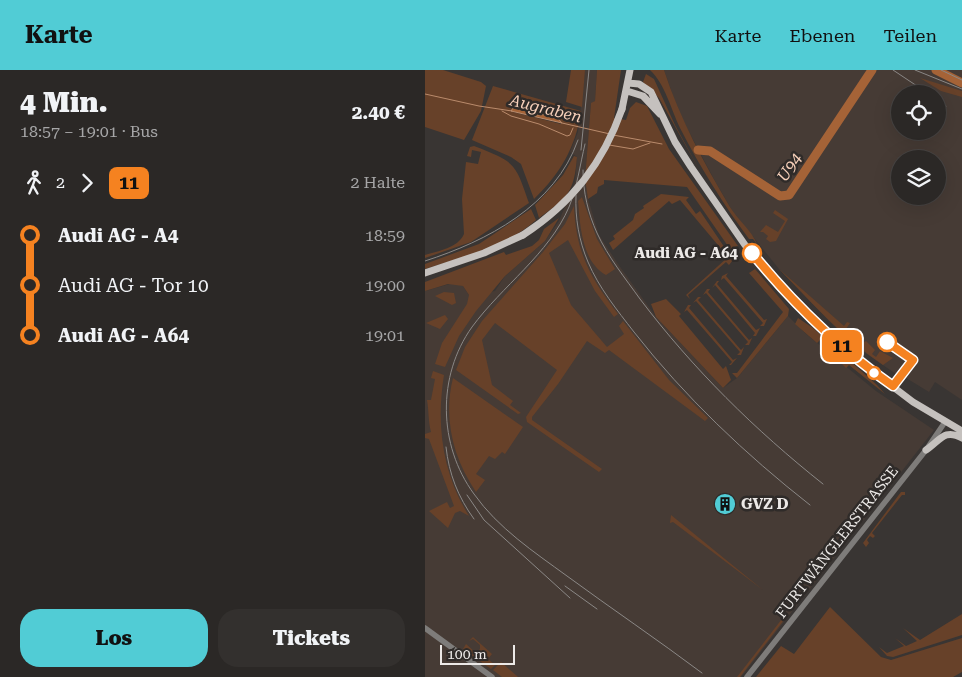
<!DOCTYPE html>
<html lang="de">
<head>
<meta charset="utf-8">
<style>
	:root { --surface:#2b2826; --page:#33302e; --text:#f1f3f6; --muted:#a6a6a7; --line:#474443; --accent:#51ccd5 }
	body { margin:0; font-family:"Roboto Serif",serif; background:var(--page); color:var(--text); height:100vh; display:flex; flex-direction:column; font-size:19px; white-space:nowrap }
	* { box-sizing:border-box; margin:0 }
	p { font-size:16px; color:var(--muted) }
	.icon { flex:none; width:28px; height:28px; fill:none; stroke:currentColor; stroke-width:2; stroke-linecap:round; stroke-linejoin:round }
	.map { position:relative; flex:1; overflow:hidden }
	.sheet { display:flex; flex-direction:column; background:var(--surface); width:425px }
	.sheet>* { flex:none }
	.badge { padding:0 10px; border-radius:8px; font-size:18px; line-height:32px }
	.fabs { position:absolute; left:466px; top:15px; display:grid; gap:10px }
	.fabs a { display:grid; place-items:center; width:55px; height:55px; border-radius:50%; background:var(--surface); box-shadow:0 5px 20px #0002,0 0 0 1px var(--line); font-size:25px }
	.scale { position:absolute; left:15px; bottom:12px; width:75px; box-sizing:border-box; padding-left:5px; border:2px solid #ece9e7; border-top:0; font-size:14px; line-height:18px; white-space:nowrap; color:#ece9e7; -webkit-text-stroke:4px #2f2b29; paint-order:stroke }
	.map>.badge { position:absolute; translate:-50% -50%; box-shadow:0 0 0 2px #fff }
	.legs { display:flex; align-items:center; gap:8px; height:55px; padding:0 20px; font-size:16px }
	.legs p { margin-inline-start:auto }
	.summary { display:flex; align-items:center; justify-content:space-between; height:85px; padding:0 20px }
	h1 { font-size:28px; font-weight:800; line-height:38px }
	.primary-button { display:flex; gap:10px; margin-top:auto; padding:10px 20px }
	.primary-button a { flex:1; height:58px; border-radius:20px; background:var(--accent); color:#111; font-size:20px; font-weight:800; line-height:58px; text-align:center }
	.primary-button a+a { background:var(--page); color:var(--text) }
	ul { padding:0 20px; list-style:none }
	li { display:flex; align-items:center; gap:18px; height:50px; font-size:19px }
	li i { display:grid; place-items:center; width:8px; height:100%; margin:0 6px; background:currentColor }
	li i::after { content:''; width:12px; height:12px; margin:-6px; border:4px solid; border-radius:50%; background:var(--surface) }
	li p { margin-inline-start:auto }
	li:first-child i { background:linear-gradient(#0000 50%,currentColor 0) }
	li:last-child i { background:linear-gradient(currentColor 50%,#0000 0) }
	header { display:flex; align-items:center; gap:30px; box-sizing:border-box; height:70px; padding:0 25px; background:var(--accent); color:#111 }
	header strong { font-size:24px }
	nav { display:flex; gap:28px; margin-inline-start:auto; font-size:18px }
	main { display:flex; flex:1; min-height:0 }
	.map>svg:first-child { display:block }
	.built { fill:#463b35; fill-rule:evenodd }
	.green { fill:#674129; fill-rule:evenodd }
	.water { fill:#a56337; stroke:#ba8b6c }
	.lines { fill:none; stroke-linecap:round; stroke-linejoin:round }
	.stream { stroke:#ba8b6c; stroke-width:1 }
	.river { stroke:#a56337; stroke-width:9 }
	.minor { stroke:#7e7c7a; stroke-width:5.5 }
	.major { stroke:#c5c1be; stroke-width:7 }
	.rail { stroke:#8b8886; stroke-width:1 }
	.major-bridge { stroke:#c5c1be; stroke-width:7 }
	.line-1-casing { stroke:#fff; stroke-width:11 }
	.line-1 { stroke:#f58220; stroke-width:8 }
	.stop-1-dot { fill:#fff; stroke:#f58220; stroke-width:2.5 }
	.labels { text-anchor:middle; stroke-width:5; stroke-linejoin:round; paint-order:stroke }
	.stop-label { font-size:15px; font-weight:bold; fill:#ece9e7; stroke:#2f2b29; text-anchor:end }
	.poi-label { font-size:15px; font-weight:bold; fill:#ece9e7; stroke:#2f2b29; text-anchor:start }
	.street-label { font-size:15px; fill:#ece9e7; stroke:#2f2b29 }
	.water-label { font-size:16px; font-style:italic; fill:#f7d0ba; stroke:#2f2b29 }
</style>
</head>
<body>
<header>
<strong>Karte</strong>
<nav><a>Karte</a><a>Ebenen</a><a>Teilen</a></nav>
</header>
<main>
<section class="sheet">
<div class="summary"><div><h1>4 Min.</h1><p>18:57 – 19:01 · Bus</p></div><b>2.40 €</b></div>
<div class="legs"><svg class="icon" aria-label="walk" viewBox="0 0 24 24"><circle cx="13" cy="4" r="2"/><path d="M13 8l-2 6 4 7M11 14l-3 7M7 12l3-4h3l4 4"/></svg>2<svg class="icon" aria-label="forward" viewBox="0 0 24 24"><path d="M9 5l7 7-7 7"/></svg><b class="badge" style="background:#f58220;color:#111">11</b><p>2 Halte</p></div>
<ul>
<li><i style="color:#f58220"></i><b>Audi AG - A4</b><p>18:59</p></li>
<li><i style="color:#f58220"></i><span>Audi AG - Tor 10</span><p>19:00</p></li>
<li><i style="color:#f58220"></i><b>Audi AG - A64</b><p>19:01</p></li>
</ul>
<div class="primary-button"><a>Los</a><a>Tickets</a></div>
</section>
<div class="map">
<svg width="537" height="607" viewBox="0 0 537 607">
	<rect width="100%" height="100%" fill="#393533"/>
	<path class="built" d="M 160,0 L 172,0 L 170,31 L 166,34 L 160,109 L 163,129 L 174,165 L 193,194 L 231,247 L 298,318 L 312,308 L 363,246 L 380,263 L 451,321 L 509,360 L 316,607 L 0,607 L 0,221 L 28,213 L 38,216 L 44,225 L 70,221 L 80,206 L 120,171 L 134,151 L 150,112 L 152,87 L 145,82 L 153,62 ZM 157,127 L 164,150 L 155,151 L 153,132 Z
		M 239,0 L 537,0 L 537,330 L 510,312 L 504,322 L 473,303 L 471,304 L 436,280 L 408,255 L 354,199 L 308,142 L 291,113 L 254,43 ZM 475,24 L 512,24 L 512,61 L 475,61 ZM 475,89 L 512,89 L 512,126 L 475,126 Z"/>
	<path class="green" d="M 0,0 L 18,0 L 56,12 L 61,16 L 56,41 L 39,70 L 0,57 Z
		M 146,0 L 160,0 L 157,37 L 141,32 Z
		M 172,0 L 196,0 L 189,48 L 201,50 L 205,38 L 211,32 L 222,36 L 244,79 L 313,176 L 305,179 L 262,117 L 179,110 L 179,114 L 173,117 L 172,123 L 163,129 L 160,109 L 166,33 L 170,31 Z
		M 225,0 L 239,0 C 255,49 279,93 305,137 C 313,150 327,161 332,174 L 328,169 L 324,169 C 298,134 275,97 255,58 C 246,39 240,14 225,0 Z
		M 221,4 L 229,9 L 250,55 L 275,101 L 234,28 L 218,12 Z
		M 495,8 L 537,21 L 537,27 L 516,21 Z
		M 68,16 L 156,41 C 151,77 135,104 109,129 L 96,94 L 86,87 L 47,70 ZM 92,37 C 100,36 102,41 109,44 C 121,49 129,38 136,54 L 88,42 Z
		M 49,76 C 90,92 90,92 104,133 L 46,172 L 0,188 L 0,185 C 13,181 33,178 39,164 L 37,129 L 41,92 L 53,94 L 56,82 L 47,80 L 46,87 L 42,86 L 45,77 Z
		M 149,86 L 152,87 C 149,123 143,127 114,148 L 110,135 L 138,105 Z
		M 236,124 L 264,127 L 261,130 L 271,144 L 275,141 L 308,190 L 304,195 L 301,192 L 263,225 L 265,229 L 261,225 L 303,187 L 255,130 L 247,134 L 244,131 L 188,180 L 184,173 L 190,169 L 188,166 L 208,150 L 210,144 L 219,138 L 218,136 Z
		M 157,127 L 172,169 L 190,199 L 181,205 C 157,192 155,156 153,131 Z
		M 149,136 C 151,183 165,207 193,244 L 189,247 L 170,221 L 143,170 L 124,183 L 146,235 L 182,277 L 199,264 L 194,256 L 198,251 L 244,310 L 283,348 L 280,351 L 184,280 L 180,283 L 162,271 L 133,314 L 107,347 L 107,350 L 177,399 L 174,402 L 102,352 L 101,347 L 132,300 L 70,253 L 57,270 L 67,315 L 88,331 L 85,335 L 96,343 L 93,344 L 31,300 L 40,277 L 57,251 L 118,182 L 140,154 Z
		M 106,139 L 111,150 C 81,177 38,187 0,199 L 0,194 L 54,174 Z
		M 350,140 L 363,149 L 351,171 L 345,172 L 341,169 L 343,166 L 338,162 L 335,162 L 341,155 L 353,162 L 360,151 L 348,143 Z
		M 134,148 L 120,171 L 80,206 L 51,241 L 34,266 L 20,297 L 10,294 L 17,273 L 42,234 L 44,225 L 38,216 L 23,214 L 0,221 L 0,212 L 79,182 L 81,185 L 107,176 L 114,170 L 119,159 Z
		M 330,199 L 364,239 L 363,246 L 312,308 L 307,303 L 312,303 L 358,242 L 324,203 Z
		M 354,199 L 419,256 L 422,252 L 425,253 L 419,262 L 436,274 L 441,271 L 450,280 L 447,284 L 451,287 L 455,281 L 468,288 L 458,295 C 418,268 387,233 354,199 Z
		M 303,203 L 301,206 L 339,250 L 342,249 L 339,256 L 335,256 L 338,253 L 299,208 L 296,210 L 297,206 Z
		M 292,211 L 294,211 L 292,214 L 331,260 L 335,258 L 331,266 L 328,266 L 330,263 L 290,215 L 287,218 Z
		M 282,219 L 285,219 L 283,222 L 324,270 L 327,268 L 324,275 L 320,275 L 323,272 L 281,223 L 278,225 Z
		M 19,222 L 29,223 L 31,233 L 27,235 L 10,226 Z
		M 273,227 L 276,227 L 273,230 L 316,280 L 319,277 L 316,285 L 312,285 L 315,282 L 271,231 L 268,233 Z
		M 241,229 L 256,244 L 254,246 L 298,299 L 301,296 L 306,310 L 298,318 L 231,247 L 226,234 Z
		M 263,235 L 266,235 L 264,238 L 308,290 L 312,288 L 306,295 L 304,295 L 307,292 L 262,240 L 259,242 Z
		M 20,245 L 23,249 L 15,259 L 1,253 Z
		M 373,248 L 388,258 L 452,315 L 460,324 L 424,295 L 421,298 L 415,292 L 418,288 L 395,270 L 392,273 L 370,254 Z
		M 8,301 L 19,305 C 11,354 17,403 44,446 L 35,441 L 30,443 L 23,458 L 4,441 L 22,432 L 25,438 L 29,436 L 4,369 L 0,368 L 0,364 L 6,362 C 3,350 4,341 2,330 L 6,330 L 10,309 L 6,308 Z
		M 28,308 L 98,357 L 80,384 L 77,382 L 70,389 L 64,386 L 51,404 L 60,410 L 51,422 C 28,388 18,348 28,308 Z
		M 476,422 L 480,422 L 480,425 L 477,425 L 447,463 L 450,466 L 448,468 L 445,466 L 442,470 L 444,473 L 441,477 L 438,473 Z
		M 246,445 L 338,520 L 248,452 L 245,453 Z
		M 405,537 L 456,587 L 466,590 L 537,568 L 537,602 L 528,607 L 331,607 L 356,576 L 369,584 Z
		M 537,544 L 537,565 L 468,587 L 462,586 L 454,577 L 462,583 L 479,576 L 470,568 L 481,576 L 492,571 L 478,558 L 495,570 Z
		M 360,545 L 362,546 L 315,607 L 312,607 Z
		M 48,567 L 67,584 L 63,589 L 70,595 L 66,599 L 38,579 L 41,574 L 51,583 L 55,579 L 55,575 L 48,569 L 44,571 Z
		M 76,592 L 92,606 L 93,607 L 77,607 L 68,600 Z"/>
	<path class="water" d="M 95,37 L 112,45 L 129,44 L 137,53 L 86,41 L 88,38 Z"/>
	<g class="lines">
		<path class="stream" d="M 0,24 L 54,36 L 87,41
			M 77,41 L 86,46 L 114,54 L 142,66 L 145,65 L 148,58
			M 137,53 L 185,64
			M 188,65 L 237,74
			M 184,75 L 208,79 L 225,73
			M 273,80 L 279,80"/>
		<path class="river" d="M 511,0 L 537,13
			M 273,80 L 285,81 L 355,126 L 364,125 L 447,0"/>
		<path class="minor" d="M 0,558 L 67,607
			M 322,607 L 501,380 L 520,352"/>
		<path class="major" d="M 203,13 L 214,14 L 226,22 L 250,72 L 266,97 L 320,175 L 362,224 L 434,291 L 488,332 L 537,361
			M 202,21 L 218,26 L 235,44
			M 197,39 L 205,0
			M 0,203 L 59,183 L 98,165
			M 501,380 C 515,371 519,358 537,368"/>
		<path class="rail" d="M 468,0 L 504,24
			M 490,0 L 537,19
			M 516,0 L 537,10
			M 512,30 L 521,36
			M 160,74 C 155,95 152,118 144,137 C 124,184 77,216 47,257 C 12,306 13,375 49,424 C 73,458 109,482 142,506 C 187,539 233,570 277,603
			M 156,80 L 164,0
			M 158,100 C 158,122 163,143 172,163 C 183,187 200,208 215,229 C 268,299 330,360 398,414
			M 151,125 C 150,148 154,171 163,192 C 174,218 192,240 209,262 C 260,327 320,384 385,435
			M 0,191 C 62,171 130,136 153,70
			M 21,377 C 24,404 33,427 49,449
			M 42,425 L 59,450 L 145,528
			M 140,516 L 172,539"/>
		<path class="major-bridge" d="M 98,165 C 147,133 178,93 197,39"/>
	</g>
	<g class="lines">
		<g class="line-1-casing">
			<path id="line-1" d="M 327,183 C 368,233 415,279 468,316 L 488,290 L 462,272"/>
		</g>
		<use href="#line-1" class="line-1"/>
	</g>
	<defs>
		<g id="building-disc" transform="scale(1.125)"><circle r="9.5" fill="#51ccd5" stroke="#2f2b29"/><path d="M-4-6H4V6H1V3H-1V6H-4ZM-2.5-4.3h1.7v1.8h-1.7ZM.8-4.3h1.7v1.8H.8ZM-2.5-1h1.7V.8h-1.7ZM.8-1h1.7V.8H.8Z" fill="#111"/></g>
	</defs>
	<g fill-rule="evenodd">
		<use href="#building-disc" x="300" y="434"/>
	</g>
	<g class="stop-1-dot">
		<circle cx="327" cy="183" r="9"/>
		<circle cx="462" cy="272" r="9"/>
		<circle cx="449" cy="303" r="6"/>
	</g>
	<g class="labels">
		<g class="stop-label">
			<text x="313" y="188">Audi AG - A64</text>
		</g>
		<g class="poi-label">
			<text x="316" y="439">GVZ D</text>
		</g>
		<g class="street-label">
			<text transform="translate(412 472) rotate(-52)" y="5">FURTWÄNGLERSTRASSE</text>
		</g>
		<g class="water-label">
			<text transform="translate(121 38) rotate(14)" y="6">Augraben</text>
			<text transform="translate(364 97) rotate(-56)" y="6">U94</text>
		</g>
	</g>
</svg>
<div class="fabs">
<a><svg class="icon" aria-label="locate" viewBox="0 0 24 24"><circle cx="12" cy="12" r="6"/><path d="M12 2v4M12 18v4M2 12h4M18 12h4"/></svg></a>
<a><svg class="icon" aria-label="layers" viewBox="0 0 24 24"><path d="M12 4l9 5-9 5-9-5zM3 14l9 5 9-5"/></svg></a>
</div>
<div class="scale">100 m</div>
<b class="badge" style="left:417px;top:276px;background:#f58220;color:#111">11</b>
</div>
</main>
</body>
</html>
